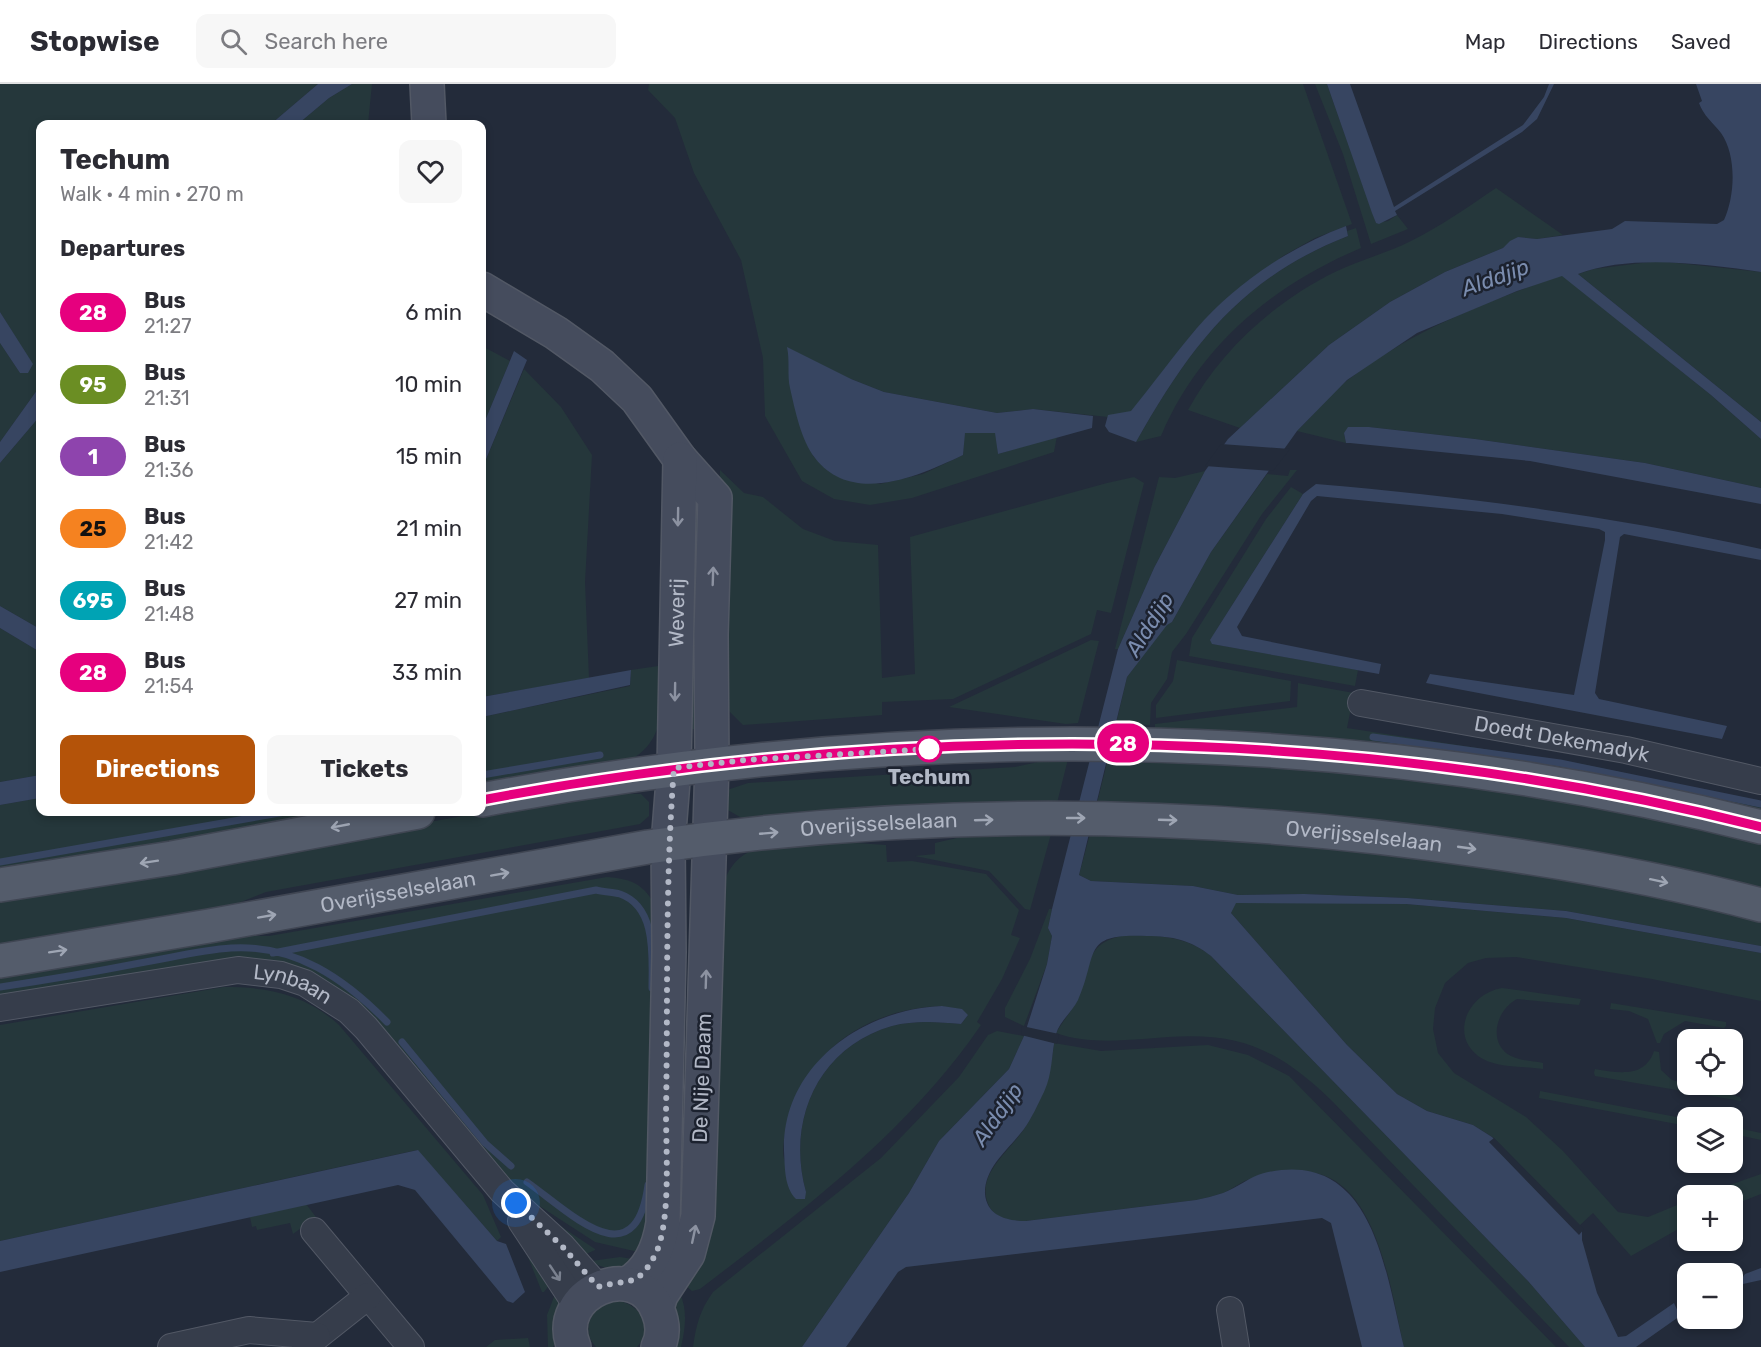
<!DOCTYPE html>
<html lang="en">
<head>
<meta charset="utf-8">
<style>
	:root { --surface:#fff; --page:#f7f7f7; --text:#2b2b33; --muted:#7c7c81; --line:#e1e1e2; --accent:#b45309 }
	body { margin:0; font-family:Rubik,sans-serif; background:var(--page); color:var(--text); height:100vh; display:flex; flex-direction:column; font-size:22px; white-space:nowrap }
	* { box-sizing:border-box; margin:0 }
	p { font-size:20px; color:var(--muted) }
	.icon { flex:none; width:33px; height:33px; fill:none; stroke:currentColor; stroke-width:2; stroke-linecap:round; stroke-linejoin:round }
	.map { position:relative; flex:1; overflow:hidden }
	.sheet { position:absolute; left:36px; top:36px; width:450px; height:696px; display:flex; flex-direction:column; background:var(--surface); border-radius:12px; box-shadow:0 3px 9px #0003 }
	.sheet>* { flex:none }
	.badge { padding:0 12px; border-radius:20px; font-size:21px; line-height:39px }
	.fabs { position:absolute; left:1677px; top:945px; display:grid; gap:12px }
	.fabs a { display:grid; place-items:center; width:66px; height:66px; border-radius:12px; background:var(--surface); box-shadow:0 3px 9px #0003; font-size:30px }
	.you { position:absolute; width:30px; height:30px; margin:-15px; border:4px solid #fff; border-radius:50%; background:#1a73e8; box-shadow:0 0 0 9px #1a73e833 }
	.map>.badge { position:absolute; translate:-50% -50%; box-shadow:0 0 0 3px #fff }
	h2 { padding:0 24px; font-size:22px; line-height:54px }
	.round { display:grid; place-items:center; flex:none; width:63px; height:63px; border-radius:12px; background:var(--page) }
	.summary { display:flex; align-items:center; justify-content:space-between; height:102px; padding:0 24px }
	h1 { font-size:28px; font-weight:700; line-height:45px }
	.button { display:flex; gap:12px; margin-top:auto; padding:12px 24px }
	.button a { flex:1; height:69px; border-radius:12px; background:var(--accent); color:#fff; font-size:24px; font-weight:700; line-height:69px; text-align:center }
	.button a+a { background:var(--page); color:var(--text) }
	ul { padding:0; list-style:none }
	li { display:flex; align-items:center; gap:18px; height:72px; padding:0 24px }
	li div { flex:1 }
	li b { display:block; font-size:22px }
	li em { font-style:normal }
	li .badge { min-width:66px; font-weight:700; text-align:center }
	header { display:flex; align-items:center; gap:36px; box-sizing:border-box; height:84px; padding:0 30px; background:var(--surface); border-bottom:2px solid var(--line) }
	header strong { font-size:28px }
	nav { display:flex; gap:33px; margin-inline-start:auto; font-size:21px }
	.search { width:420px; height:54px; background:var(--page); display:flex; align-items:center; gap:15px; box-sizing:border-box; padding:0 21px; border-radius:12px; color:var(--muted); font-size:22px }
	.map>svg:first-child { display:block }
	.green { fill:#25373b; fill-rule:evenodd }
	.water { fill:#374561 }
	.pier { fill:#232b3a }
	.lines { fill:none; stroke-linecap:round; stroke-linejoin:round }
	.stream { stroke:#374561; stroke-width:7 }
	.street-casing { stroke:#525865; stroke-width:28 }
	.secondary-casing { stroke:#525865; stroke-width:36 }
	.primary-casing { stroke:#404653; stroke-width:36 }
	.street { stroke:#363d4b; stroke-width:26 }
	.secondary { stroke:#454c5d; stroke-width:33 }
	.primary { stroke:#545c6b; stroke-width:33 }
	.oneway { stroke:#8c92a1 }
	.oneway2 { stroke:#9fa6b4 }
	.oneway3 { stroke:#7a818f }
	.line-casing { stroke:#fff; stroke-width:14 }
	.line { stroke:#e6007e; stroke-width:9 }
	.walk { stroke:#b2b8c6; stroke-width:6; stroke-dasharray:0 10.8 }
	.stop-dot { fill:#fff; stroke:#e6007e; stroke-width:3 }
	.labels { text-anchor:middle; stroke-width:5; stroke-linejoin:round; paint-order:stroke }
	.street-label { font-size:21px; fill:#b2b8c6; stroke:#1c222f }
	.stop-label { font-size:21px; font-weight:bold; fill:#b2b8c6; stroke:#1c222f }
	.water-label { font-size:22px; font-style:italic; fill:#7a8cae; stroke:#1c222f }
</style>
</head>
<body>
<header>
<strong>Stopwise</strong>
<div class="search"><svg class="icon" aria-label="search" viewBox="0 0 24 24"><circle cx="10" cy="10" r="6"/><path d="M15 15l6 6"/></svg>Search here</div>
<nav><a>Map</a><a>Directions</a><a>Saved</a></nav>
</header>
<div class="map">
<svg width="1761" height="1263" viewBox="0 0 1761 1263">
	<rect width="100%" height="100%" fill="#232b3a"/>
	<path class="green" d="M 0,0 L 318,0 L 271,40 L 40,40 L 40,302 L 0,358 L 0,259 L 20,289 L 32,280 L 0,228 Z
		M 352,0 L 372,0 L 368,40 L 298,40 L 329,14 Z
		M 649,0 L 1303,0 L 1352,140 L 1315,154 L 1283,172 L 1222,219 L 1196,245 L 1131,328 L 1108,333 L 1033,325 L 997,329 L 884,308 L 851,295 L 800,342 L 814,373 L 831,388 L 880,400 L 923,390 L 963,371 L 964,349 L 996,349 L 998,370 L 1057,352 L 1054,368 L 912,414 L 870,421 L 834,415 L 802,397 L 765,332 L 763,274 L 741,176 L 694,89 L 675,34 L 648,6 Z
		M 1315,0 L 1327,0 L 1376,139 L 1388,137 L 1397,131 L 1408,145 L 1371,160 L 1343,70 Z
		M 1496,104 L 1563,151 L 1537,155 L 1518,153 L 1503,164 L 1445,188 L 1390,218 L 1329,261 L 1240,344 L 1188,326 C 1221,266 1274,218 1335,188 C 1360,176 1387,169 1411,157 C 1441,142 1468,123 1496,104 Z
		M 1356,144 L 1361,164 C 1273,201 1199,262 1161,352 L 1136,358 C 1191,261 1241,194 1348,152 L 1347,147 Z
		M 1658,177 L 1761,188 L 1761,338 L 1578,190 L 1594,185 Z
		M 1562,191 L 1711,311 L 1761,355 L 1761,404 L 1645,379 L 1475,355 L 1369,343 L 1344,349 L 1346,359 L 1297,347 C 1315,330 1330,309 1349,295 C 1413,246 1486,218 1562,191 Z
		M 482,262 L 510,277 L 482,344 Z
		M 524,285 L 561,323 L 592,371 L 585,498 L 589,594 L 482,613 L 482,385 Z
		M 40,332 L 40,545 L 0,522 L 0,379 Z
		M 720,386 L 744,409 L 763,413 L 803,445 L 835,457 L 878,461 L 882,594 L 915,590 L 910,453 L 1107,399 L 1134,393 L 1144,399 L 1111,529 L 1097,526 L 1091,550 L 953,615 L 882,618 L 882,631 L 743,641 L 728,626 L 717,564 Z
		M 1290,386 L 1297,386 L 1262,430 L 1186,550 L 1172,568 L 1167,595 L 1151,619 L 1150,641 L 1116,640 L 1127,593 L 1167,540 L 1172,538 L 1211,468 L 1267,390 L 1288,392 Z
		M 1205,387 L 1154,484 L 1118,565 L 1115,565 L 1159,393 L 1175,394 Z
		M 1291,403 L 1303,410 L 1215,548 L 1213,560 L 1358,586 L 1355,602 L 1189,572 L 1192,554 L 1266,435 Z
		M 696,411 L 708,420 L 704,646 L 692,645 Z
		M 0,544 L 40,568 L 40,691 L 0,698 Z
		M 1091,556 L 1099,557 L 1078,639 L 1066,640 L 949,623 Z
		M 1177,576 L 1291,597 L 1290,617 L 1156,634 L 1156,621 L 1173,597 Z
		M 658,582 C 661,623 668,656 627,678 L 482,703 L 482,633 L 630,602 L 631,586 Z
		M 1298,599 L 1354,609 L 1347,644 L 1582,680 L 1761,718 L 1761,732 L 1155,648 L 1155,640 L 1297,623 Z
		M 1057,674 L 1068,675 L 1057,719 L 758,736 L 740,733 L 726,725 L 727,706 L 748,699 L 1015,683 Z
		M 1204,674 L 1547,711 L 1761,756 L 1761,807 L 1097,719 L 1108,675 Z
		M 591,709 L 641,710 L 649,718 L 649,732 L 640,740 L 266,808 L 213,829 L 0,864 L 0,815 Z
		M 40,714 L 40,728 L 356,728 L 0,790 L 0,721 Z
		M 987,747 L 1051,750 L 1030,826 L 1025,825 L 989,787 L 915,772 L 935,770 L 935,759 Z
		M 1176,748 L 1526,784 L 1761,834 L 1761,862 L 1566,827 L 1407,814 L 1304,810 L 1238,811 L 1193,802 L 1091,797 L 1079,791 L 1090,750 Z
		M 811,756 L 886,761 L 887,778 L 912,777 L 986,790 L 1019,826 L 1011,851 L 1020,854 L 1002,895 L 977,938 L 981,941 C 907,1049 803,1126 700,1205 L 692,1207 L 680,1197 L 722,804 C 736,757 769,763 811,756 ZM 942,922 L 968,931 L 961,940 C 938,938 915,936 892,942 C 818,963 786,1037 806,1108 C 800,1099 788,1088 785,1078 C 780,1065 786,1045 790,1033 C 809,963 872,924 942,922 Z
		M 607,793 C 639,795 650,806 660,835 L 647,1170 L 595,1158 L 521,1110 L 318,893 L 0,913 L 0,889 L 222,852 L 269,852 Z
		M 1304,818 L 1406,820 L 1566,834 L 1761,869 L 1761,917 L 1652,895 L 1516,873 L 1486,874 L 1468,879 L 1445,899 L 1435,924 L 1433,945 L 1438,969 L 1454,989 L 1526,1033 L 1563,1067 L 1618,1128 L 1648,1133 L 1687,1117 L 1687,1140 L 1631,1172 L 1593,1129 L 1579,1142 L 1494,1054 L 1473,1041 L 1427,1027 L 1397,1010 L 1347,961 L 1231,829 L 1235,819 Z
		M 1049,825 L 1052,825 L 1048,844 L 1052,852 L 1047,880 L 1024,942 L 1005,933 L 1005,924 L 1030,875 Z
		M 1127,851 C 1158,852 1185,851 1211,872 L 1528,1197 L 1585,1263 L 1569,1263 L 1333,1018 C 1269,956 1230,946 1143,955 C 1115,957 1083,959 1056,949 C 1061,940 1067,933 1072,925 C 1092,893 1078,858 1127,851 Z
		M 224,903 C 268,903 305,910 339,941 L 483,1111 L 501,1153 L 497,1157 L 417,1066 L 0,1157 L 0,941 Z
		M 1502,904 L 1581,915 L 1579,921 L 1517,915 C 1496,926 1487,959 1511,972 C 1521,977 1533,977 1543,979 L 1543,985 C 1525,982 1499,984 1483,975 C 1448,955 1466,910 1502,904 Z
		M 1611,919 L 1726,938 L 1726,942 L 1724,944 L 1685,937 L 1664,950 L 1660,959 L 1657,959 L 1648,935 L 1629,927 L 1610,925 Z
		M 997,947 L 1024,952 L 1009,985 L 939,1057 L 909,1109 L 802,1263 L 693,1263 C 696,1241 700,1226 713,1208 L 881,1074 L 959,993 L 988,951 Z
		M 1054,959 L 1101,967 L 1208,961 L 1248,971 L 1289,992 L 1556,1263 L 1404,1263 C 1391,1209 1377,1085 1301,1088 C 1285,1089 1262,1091 1247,1096 C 1239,1099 1231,1106 1223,1109 C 1214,1112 1205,1114 1196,1116 L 1026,1137 C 1012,1137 996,1136 989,1122 C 974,1090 1011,1067 1026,1042 C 1042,1016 1051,990 1054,959 Z
		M 1654,967 L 1659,968 L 1661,986 L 1672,996 L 1740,1013 L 1741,1017 L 1595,992 L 1594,989 L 1595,985 C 1619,989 1645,994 1654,967 Z
		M 1540,1007 L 1687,1035 L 1687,1042 L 1539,1014 Z
		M 1733,1043 L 1761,1049 L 1761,1056 L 1733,1050 Z
		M 1761,1090 L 1761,1110 L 1733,1121 L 1732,1112 L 1701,1111 Z
		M 306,1120 L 316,1133 L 293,1150 L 290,1139 L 257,1146 L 256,1142 L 252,1143 L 250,1133 Z
		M 553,1137 L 595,1165 L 595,1166 L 582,1172 Z
		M 524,1163 L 553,1196 L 544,1208 L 542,1208 Z
		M 620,1173 L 639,1176 C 624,1187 607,1188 591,1177 Z
		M 557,1205 C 563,1220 561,1248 553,1263 L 548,1263 L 547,1231 Z
		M 680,1210 C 688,1226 685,1247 681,1263 L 668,1263 L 672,1224 Z
		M 612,1216 C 637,1217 657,1241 637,1263 L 596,1263 C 579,1245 593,1223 612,1216 Z
		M 528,1254 L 530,1263 L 486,1263 L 495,1256 Z"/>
	<path class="water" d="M 318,0 L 352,0 L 329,14 L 298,40 L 271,40 Z
		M 1327,0 L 1350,0 L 1394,123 L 1523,41 L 1544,13 L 1549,0 L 1554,0 L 1537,35 L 1522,48 L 1395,127 L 1397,131 L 1379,140 L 1376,139 L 1372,129 Z
		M 1696,0 L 1761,0 L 1761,188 C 1707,180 1630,170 1578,190 L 1761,338 L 1761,355 L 1711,311 L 1562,192 L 1517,207 L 1417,249 L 1347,296 L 1297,347 L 1211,468 L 1172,538 L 1167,541 L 1127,593 L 1079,791 L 1091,797 L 1193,802 L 1238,811 L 1304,810 L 1407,814 L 1566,827 L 1761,862 L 1761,869 L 1566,834 L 1406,820 L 1236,819 L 1231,829 L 1347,961 L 1397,1010 L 1427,1027 L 1473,1041 L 1492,1053 L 1582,1147 L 1582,1156 L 1597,1209 L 1618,1253 L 1626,1252 L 1674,1219 L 1680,1232 L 1636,1263 L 1585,1263 L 1528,1197 L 1211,872 C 1191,856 1172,852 1147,852 C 1080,849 1099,869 1078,916 C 1072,928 1060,937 1056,950 C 1051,970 1053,989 1044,1008 C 1038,1020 1032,1034 1024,1045 C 1010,1064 984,1083 985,1110 C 987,1132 1007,1137 1026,1137 L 1196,1116 C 1205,1114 1214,1112 1223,1109 C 1237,1104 1249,1093 1264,1089 C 1374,1063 1385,1188 1404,1263 L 1362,1263 L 1331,1139 L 1322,1134 L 906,1183 L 898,1188 L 846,1263 L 802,1263 L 909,1109 L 939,1057 L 1009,985 L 1024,952 L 1047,880 L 1052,852 L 1048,844 L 1052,825 L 1118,565 L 1154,484 L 1205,387 L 1228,355 L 1329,261 L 1390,218 L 1445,188 L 1503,164 L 1510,157 L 1518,153 L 1537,155 L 1612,145 L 1625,137 L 1717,140 L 1724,136 C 1735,112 1737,72 1721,49 C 1713,39 1703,31 1699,19 L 1702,17 Z
		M 1346,142 L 1348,152 C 1241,194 1191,261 1136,358 L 1109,348 L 1105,342 L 1108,331 L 1131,327 C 1153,300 1174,271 1196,245 C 1236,199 1290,163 1346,142 Z
		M 0,228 L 33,280 L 28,289 L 20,289 L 0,259 Z
		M 787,263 L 851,295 L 884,308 L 997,329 L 1033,325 L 1093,332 L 1092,344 L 998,370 L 995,349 L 965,349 L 963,371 C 919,392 852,422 815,374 C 801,356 795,326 790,304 C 787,291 790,277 787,263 Z
		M 514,267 L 527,276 L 482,385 L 482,344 Z
		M 40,302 L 40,332 L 0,379 L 0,358 Z
		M 1348,343 L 1369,343 L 1475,355 L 1645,379 L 1761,404 L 1761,420 L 1530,377 L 1350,359 L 1346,359 L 1344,349 Z
		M 1316,400 C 1469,413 1611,432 1761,465 L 1761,476 L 1624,450 L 1620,453 L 1595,609 L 1599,615 L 1727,642 L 1722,655 L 1426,599 L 1430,590 L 1574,611 L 1605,456 L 1605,448 L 1599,445 L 1502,430 L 1317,412 L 1311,417 L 1237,543 L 1242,552 L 1381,580 L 1379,590 L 1212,560 L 1210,556 L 1215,548 L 1303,410 Z
		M 0,522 L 40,545 L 40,568 L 0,544 Z
		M 631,586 L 630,601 L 482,633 L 482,613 Z
		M 40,691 L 40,714 L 0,721 L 0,698 Z
		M 942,922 L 962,925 L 968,931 L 961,940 C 938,938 915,936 892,942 C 818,963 786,1037 806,1108 L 805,1115 L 796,1115 C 784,1103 785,1083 784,1067 C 782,981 863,925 942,922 Z
		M 418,1066 L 497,1157 L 506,1160 L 525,1208 L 513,1219 L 507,1217 L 415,1106 L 398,1101 L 0,1188 L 0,1157 Z
		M 1761,1184 L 1761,1196 L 1743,1200 L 1741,1196 L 1745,1190 Z"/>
	<path class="pier" d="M 1221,360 L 1290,365 L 1273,387 L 1205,382 Z
		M 1022,942 L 1059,950 L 1057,960 L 1021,951 Z
		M 1494,1054 L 1584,1145 L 1579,1151 L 1489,1058 Z"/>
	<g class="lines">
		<path class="stream" d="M 1373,653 L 1560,679 L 1761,720
			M 482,691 L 600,671
			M 0,778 L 285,728
			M 273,869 L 596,806 C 604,808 613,808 620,810 C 657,823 652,873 652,904
			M 0,903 C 47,896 94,888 140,879 C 170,874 201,866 231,864 C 295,860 345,895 387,938
			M 402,958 L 485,1059 L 511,1082
			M 527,1098 C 571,1129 635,1196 648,1101"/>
		<g class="street-casing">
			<g id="street">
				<path id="s1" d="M 1361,619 L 1626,666 L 1761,697"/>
				<path id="s2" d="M 0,924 L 238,886 L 281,891 L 305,899 L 349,927 L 366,944 L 502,1107 L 562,1162 L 598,1203"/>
				<path d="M 521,1137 L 577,1222"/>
				<path d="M 314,1147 L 411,1263"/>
				<path d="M 1230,1226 L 1236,1263"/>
				<path d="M 305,1262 L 368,1212"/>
				<path d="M 171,1263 L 249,1246 L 317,1252"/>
			</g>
		</g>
		<g class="secondary-casing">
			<g id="secondary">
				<path d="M 427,0 L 429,40"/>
				<path d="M 482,205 L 556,249 L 602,282 L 637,315 L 680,375 L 715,414 L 711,551 L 712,679 L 698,1132 L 688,1170 L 661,1211 L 657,1224"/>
				<path id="s3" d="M 627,1200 C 650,1187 659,1164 663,1139 L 669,868 L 668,760 L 674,684 L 680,375"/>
				<path d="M 574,1263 C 551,1209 637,1172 658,1227 C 663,1239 664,1251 658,1263"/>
			</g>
		</g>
		<g class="primary-casing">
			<g id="primary">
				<path d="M 482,716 C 900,637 1347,638 1761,743"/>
				<path d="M 0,801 L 172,774 L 418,728"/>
				<path id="s4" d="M 0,877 L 209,842 L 648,763 C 925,723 1208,726 1484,767 C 1577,780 1670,797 1761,821"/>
			</g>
		</g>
		<use href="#street" class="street"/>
		<use href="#secondary" class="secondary"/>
		<use href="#primary" class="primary"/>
	</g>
	<defs><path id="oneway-shaft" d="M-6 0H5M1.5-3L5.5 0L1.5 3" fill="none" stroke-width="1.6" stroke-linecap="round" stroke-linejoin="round" transform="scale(1.5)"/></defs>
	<g class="oneway">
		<use href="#oneway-shaft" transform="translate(678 433) rotate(91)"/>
		<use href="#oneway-shaft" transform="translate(713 492) rotate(-88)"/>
		<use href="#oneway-shaft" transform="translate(675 608) rotate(91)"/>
		<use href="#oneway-shaft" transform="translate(706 895) rotate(-88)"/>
		<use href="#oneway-shaft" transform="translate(694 1150) rotate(-78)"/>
	</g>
	<g class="oneway2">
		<use href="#oneway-shaft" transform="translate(1076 734)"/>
		<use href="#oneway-shaft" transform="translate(984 736) rotate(-2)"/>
		<use href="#oneway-shaft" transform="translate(1168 736) rotate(2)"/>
		<use href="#oneway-shaft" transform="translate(340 742) rotate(169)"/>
		<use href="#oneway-shaft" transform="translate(769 749) rotate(-5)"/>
		<use href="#oneway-shaft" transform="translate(1467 764) rotate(8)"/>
		<use href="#oneway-shaft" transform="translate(149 778) rotate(171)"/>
		<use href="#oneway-shaft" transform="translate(500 790) rotate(-10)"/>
		<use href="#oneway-shaft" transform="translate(1659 797) rotate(12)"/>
		<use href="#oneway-shaft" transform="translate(267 832) rotate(-10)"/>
		<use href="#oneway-shaft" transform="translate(58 867) rotate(-9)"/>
	</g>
	<use class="oneway3" href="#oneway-shaft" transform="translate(555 1189) rotate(56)"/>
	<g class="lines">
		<g class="line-casing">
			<path id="line" d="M 482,716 C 898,637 1349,638 1761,743"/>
		</g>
		<use href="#line" class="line"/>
		<path class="walk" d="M 516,1119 L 562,1162 L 598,1203 C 629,1194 638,1205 656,1169 C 671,1136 666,1067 666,1029 C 668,914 665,799 674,684 L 746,676 L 929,665"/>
	</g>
	<circle class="stop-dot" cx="929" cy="665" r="12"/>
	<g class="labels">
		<g class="street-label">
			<text dy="7" stroke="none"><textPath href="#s3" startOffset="684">Weverij</textPath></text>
			<text dy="7" stroke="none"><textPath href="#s1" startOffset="204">Doedt Dekemadyk</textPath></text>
			<text dy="7" stroke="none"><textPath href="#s4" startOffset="890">Overijsselselaan</textPath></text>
			<text dy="7" stroke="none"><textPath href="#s4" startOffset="1376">Overijsselselaan</textPath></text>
			<text dy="7" stroke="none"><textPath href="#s4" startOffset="404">Overijsselselaan</textPath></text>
			<text dy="7" stroke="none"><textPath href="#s2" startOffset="298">Lynbaan</textPath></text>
			<text transform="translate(702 994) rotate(-88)" y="7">De Nije Daam</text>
		</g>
		<g class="stop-label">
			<text x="929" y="700">Techum</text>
		</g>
		<g class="water-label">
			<text transform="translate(1495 193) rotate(-20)" y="8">Alddjip</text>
			<text transform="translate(1149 540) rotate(-58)" y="8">Alddjip</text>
			<text transform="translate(997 1030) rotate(-55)" y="8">Alddjip</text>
		</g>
	</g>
</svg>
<div class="fabs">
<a><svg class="icon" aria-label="locate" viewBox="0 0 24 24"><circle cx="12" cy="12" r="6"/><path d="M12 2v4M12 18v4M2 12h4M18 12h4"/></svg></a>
<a><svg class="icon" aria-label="layers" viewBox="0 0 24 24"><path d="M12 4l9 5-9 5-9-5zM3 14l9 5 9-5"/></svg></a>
<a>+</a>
<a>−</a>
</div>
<div class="you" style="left:516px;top:1119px"></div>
<b class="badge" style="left:1123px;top:659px;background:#e6007e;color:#fff">28</b>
<section class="sheet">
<div class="summary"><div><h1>Techum</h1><p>Walk · 4 min · 270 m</p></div><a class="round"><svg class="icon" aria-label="heart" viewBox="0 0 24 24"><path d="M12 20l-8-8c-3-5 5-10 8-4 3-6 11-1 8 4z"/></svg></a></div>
<h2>Departures</h2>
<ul>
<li><span class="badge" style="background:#e6007e;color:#fff">28</span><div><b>Bus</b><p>21:27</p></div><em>6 min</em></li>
<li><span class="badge" style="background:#6b8e23;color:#fff">95</span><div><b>Bus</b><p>21:31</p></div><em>10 min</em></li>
<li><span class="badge" style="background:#8e44ad;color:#fff">1</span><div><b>Bus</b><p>21:36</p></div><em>15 min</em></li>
<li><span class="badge" style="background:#f58220;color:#111">25</span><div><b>Bus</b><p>21:42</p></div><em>21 min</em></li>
<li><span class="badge" style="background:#00a3b4;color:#fff">695</span><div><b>Bus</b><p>21:48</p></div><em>27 min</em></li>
<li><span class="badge" style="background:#e6007e;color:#fff">28</span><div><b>Bus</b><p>21:54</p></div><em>33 min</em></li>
</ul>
<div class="button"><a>Directions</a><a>Tickets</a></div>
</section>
</div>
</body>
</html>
